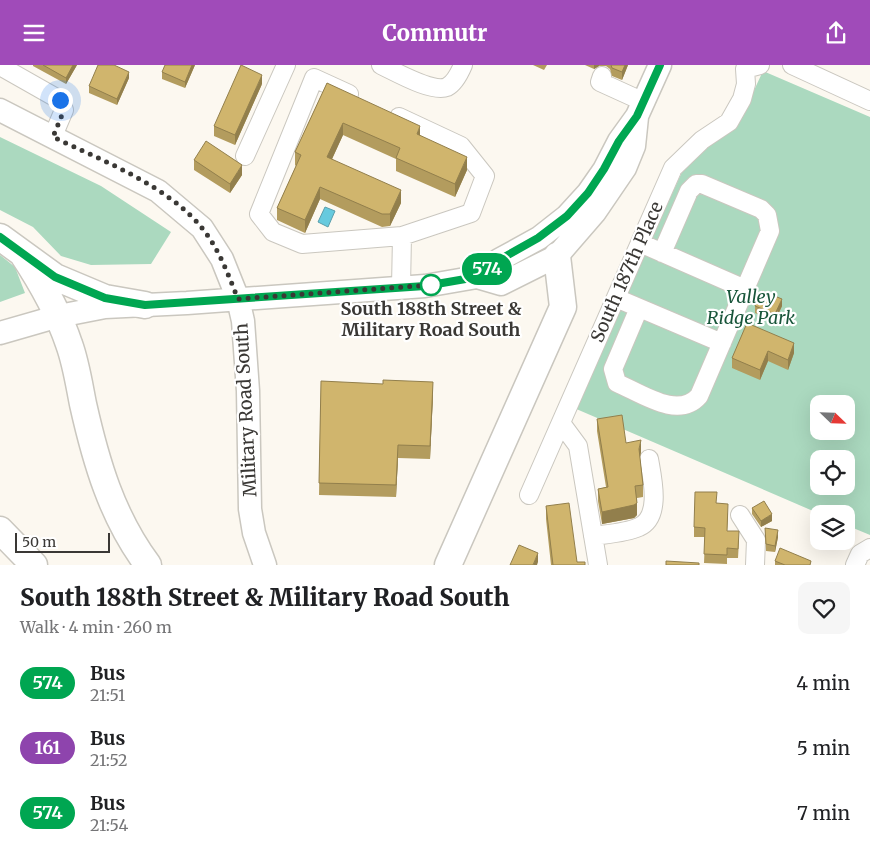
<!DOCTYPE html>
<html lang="en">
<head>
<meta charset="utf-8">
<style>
	:root { --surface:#fff; --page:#f6f6f6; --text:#202124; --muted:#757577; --accent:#a04bb9 }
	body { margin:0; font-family:Merriweather,serif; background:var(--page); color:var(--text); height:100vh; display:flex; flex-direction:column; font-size:19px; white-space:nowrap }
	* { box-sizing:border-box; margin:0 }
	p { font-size:16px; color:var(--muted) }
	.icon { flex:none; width:28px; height:28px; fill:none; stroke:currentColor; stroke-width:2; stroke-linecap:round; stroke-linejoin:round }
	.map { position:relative; height:500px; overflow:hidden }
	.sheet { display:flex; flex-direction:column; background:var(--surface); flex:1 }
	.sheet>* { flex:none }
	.badge { padding:0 10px; border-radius:16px; font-size:18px; line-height:32px }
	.needle { width:32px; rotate:113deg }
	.buttons { position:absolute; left:810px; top:330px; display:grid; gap:10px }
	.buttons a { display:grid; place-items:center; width:45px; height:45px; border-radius:10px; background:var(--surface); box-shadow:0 5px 20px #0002; font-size:25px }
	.scale { position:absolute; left:15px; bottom:12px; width:95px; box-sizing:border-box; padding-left:5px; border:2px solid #3a3835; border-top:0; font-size:14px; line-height:18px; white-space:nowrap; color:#3a3835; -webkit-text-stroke:4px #fff; paint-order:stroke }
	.you { position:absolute; width:25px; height:25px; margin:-12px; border:4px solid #fff; border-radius:50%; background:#1a73e8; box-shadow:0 0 0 8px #1a73e833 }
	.map>.badge { position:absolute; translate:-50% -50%; box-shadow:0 0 0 2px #fff }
	.round { display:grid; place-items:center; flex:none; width:52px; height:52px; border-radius:10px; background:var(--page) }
	.overview { display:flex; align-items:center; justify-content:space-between; height:85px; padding:0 20px }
	h1 { font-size:24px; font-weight:800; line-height:38px }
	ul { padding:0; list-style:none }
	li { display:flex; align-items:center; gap:15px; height:65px; padding:0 20px }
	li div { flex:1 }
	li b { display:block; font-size:19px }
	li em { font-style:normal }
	li .badge { min-width:55px; font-weight:700; text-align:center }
	header { display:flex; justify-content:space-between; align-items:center; height:65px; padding:0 20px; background:var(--accent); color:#fff; font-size:22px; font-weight:800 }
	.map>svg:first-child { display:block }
	.green { fill:#abd9bf; fill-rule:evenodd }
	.water { fill:#67cade; stroke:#5a9eab }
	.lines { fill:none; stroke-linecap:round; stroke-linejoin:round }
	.minor-casing { stroke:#cac7bf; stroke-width:20 }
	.major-casing { stroke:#cac7bf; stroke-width:25 }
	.highway-casing { stroke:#cac7bf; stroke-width:29 }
	.minor { stroke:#fff; stroke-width:18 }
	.major { stroke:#fff; stroke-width:22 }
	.highway { stroke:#fff; stroke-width:26 }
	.wall { fill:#b39c5e }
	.shaded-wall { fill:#927f4c }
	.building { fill:#d0b56d; stroke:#927f4c }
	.line-casing { stroke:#fff; stroke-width:11 }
	.line { stroke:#00a651; stroke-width:8 }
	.walk { stroke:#3a3835; stroke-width:5; stroke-dasharray:0 9 }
	.stop-dot { fill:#fff; stroke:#00a651; stroke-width:2.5 }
	.labels { text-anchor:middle; stroke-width:4.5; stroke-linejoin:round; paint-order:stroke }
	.street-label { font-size:18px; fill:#3a3835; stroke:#fff }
	.park-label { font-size:18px; font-style:italic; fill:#18553a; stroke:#fff }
	.stop-label { font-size:18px; font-weight:bold; fill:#3a3835; stroke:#fff }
</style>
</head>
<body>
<header><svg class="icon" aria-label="menu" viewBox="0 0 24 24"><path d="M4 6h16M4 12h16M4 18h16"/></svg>Commutr<svg class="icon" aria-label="share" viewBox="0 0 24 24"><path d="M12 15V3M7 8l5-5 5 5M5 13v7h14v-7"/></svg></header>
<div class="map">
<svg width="870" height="500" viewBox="0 0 870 500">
	<rect width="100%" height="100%" fill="#fcf8f0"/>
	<path class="green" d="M 763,6 L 870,52 L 870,470 L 846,460 L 846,449 L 820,449 L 574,343 L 687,96 L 743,49 ZM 819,339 L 846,339 L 846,366 L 819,366 ZM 819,394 L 846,394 L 846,421 L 819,421 Z
		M 0,72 L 101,121 L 171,167 L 151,199 L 91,200 L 61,191 L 33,162 L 0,145 Z
		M 0,190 L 15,202 L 25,228 L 0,237 Z"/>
	<path class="water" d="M 325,142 L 335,146 L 328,162 L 318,157 Z"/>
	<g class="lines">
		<g class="minor-casing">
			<path id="minor" d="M 381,0 C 396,7 432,28 447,22 C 455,18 460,7 463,0
				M 792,0 L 870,36
				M 0,1 L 60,35 L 64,45 L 53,71
				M 745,4 L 760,0
				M 602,11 L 600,17 L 644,37
				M 349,29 L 314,13 L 259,149 L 273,167 L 302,179 L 402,171
				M 399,52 L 461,81 L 485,111 L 471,148 L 402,171 L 401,222
				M 245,91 L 286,0
				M 662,188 L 689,126 L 696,119 L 702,119 L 761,144 L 767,150 L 770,166 L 745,224
				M 616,233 L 722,278
				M 639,243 L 613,304 L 617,318 C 641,328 678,355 699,331 L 745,224 L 640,178
				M 561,358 L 578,381 L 598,500
				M 529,430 L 673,103 L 702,75 L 729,57 L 742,34 L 746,19 L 745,4
				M 740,450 L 756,475 L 755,500
				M 593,471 C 607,469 626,468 639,462 C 662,452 652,412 649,394
				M 855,500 L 860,489 L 870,483"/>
		</g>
		<g class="major-casing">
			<path id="major" d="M 0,45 L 158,126 L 202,163 L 222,194 L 238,234 L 243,256 L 248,326 L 250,444 L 254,468 L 265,500
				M 477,212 L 501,219 L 557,191 L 595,147 L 625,103 L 634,81 L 637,52
				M 0,268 L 59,251 L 105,242 L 187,238 L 425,221 L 477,212 L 499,195 L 539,173 L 567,151 L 588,128 L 604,105 L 619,76 L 637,51 L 660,0"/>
		</g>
		<g class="highway-casing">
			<path id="highway" d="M 0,172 L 55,212 L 105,233 L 145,240
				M 22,188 C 42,218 58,246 69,279 C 76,298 79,319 83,339 C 96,397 112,452 148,500
				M 0,465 L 34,500
				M 448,500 L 563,242 L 557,191"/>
		</g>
		<use href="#minor" class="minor"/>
		<use href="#major" class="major"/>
		<use href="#highway" class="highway"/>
	</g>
	<path class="wall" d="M 33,0 L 77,0 L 66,19 L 33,1 Z
		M 195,0 L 185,23 L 162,14 L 162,7 Z
		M 533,0 L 547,0 L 544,5 Z
		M 585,0 L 628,0 L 622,15 L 612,11 L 610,4 L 606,1 L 599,1 L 594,4 Z
		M 129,13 L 117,40 L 89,28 L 89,21 Z
		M 327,18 L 420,70 L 467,105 L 455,132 L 396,106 L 396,94 L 343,70 L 332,94 L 401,138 L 390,161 L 382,162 L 320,134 L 305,168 L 277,155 L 277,143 L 296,101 L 295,100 L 295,87 Z
		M 262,19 L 235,80 L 214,71 L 214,61 Z
		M 194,95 L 242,110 L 230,128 L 194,105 Z
		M 755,241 L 782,241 L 775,256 L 755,248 Z
		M 794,278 L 794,288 L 788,305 L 768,296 L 760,315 L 732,303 L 732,293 Z
		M 321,316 L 433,330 L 430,394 L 398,393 L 396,432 L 319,430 Z
		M 597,354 L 626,378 L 641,387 L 640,392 L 643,420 L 643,432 L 637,433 L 637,450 L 634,453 L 602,459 L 598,436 L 598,424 L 606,422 L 597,366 Z
		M 717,438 L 728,449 L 727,466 L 739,476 L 738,493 L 727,493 L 727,499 L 704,498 L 705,472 L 694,472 L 694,462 Z
		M 546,441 L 577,497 L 585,500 L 551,500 L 546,454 Z
		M 752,443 L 772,456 L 761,462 L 752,449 Z
		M 765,463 L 778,472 L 775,487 L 766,486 Z
		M 775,496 L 811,500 L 775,500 Z"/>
	<path class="shaded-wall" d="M 73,0 L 77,0 L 66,19 L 66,13 Z
		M 192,0 L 195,0 L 185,23 L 185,17 Z
		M 594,0 L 599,0 L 599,1 L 594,4 Z
		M 625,0 L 628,0 L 622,15 L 622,7 Z
		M 129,7 L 129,13 L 117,40 L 117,34 Z
		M 262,10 L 262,19 L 235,80 L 235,70 Z
		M 343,58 L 343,70 L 327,105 L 327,92 Z
		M 420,61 L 420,74 L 417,69 Z
		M 467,92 L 467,105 L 455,132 L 455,119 Z
		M 242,100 L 242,110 L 230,128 L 230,119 Z
		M 320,122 L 320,134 L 305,168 L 305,155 Z
		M 401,125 L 401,138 L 390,161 L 390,149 Z
		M 782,234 L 782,241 L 775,256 L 775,249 Z
		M 794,278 L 794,288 L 788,305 L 788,295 Z
		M 768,286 L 768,296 L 760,315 L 760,305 Z
		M 433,317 L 433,330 L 430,394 L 430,381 Z
		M 641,375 L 641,387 L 639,396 L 639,384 Z
		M 398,380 L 398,393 L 396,432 L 396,420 Z
		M 637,438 L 637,450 L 634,453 L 602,459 L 602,447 Z
		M 772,449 L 772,456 L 761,462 L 761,456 Z
		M 778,465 L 778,472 L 775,487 L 775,481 Z
		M 538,488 L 538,497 L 537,500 L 533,500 Z"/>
	<path class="building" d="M 43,0 L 73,0 L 66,13 Z
		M 98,0 L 114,0 L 129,7 L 117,34 L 89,21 Z
		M 165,0 L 192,0 L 185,17 L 162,7 Z
		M 241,0 L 262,10 L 235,70 L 214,61 Z
		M 611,0 L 625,0 L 622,7 L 612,3 Z
		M 327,18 L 420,61 L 417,69 L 467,92 L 455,119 L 396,93 L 400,83 L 343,58 L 327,92 L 401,125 L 390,149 L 382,149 L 320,122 L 305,155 L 277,143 L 301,90 L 295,87 Z
		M 206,76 L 242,100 L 230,119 L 194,95 Z
		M 762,226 L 782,234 L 775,249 L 755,241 Z
		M 747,258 L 794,278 L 788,295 L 768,286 L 760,305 L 732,293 Z
		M 383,315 L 433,317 L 430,381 L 398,380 L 396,420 L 319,418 L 321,316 L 383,319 Z
		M 622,350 L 626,378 L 641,375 L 639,384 L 643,420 L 635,421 L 637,438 L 634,440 L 602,447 L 598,424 L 608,422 L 597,354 Z
		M 695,427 L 717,427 L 716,438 L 728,439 L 727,466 L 739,466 L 738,484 L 727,483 L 727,490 L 704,489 L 705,463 L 694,462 Z
		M 764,436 L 772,449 L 761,456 L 752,443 Z
		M 569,438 L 577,497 L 585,497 L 585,500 L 553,500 L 546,441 Z
		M 765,463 L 778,465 L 775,481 L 766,479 Z
		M 519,480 L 538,488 L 533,500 L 510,500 Z
		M 780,483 L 811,496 L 810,500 L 785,500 L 775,496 Z
		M 666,496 L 699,498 L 699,500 L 666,500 Z"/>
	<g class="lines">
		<g class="line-casing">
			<path id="line" d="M 0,172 L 55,212 L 105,233 L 145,240 L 425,221 L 477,212 L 499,195 L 538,173 L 567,151 L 588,128 L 604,104 L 619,76 L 637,51 L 660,0"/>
		</g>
		<use href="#line" class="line"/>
		<path class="walk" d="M 60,35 L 64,45 L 53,72 C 101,95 167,120 202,163 C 219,184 228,209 238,234 L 431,220"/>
	</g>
	<circle class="stop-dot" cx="431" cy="220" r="10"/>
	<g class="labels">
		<g class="street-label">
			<text transform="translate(627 207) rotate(-66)" y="6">South 187th Place</text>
			<text transform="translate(246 345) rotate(-93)" y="6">Military Road South</text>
		</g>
		<g class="park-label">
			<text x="751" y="238">Valley<tspan x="751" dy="21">Ridge Park</tspan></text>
		</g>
		<g class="stop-label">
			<text x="431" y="250">South 188th Street &amp;<tspan x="431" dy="21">Military Road South</tspan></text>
		</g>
	</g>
</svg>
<div class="buttons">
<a><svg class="needle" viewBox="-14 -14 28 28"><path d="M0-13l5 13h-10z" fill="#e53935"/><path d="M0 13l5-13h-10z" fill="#757577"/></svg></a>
<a><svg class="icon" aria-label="locate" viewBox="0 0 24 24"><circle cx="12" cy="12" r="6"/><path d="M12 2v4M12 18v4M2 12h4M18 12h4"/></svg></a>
<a><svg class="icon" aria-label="layers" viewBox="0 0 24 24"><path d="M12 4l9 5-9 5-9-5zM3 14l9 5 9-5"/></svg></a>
</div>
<div class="scale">50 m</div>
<div class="you" style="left:60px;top:35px"></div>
<b class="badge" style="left:487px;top:204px;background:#00a651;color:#fff">574</b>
</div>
<section class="sheet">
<div class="overview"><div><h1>South 188th Street &amp; Military Road South</h1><p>Walk · 4 min · 260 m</p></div><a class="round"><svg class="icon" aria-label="heart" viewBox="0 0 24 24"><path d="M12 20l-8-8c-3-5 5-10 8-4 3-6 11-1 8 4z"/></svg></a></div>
<ul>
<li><span class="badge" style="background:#00a651;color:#fff">574</span><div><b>Bus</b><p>21:51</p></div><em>4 min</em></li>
<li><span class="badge" style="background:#8e44ad;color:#fff">161</span><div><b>Bus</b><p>21:52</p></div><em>5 min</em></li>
<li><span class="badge" style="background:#00a651;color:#fff">574</span><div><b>Bus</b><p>21:54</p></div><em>7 min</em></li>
</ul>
</section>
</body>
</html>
